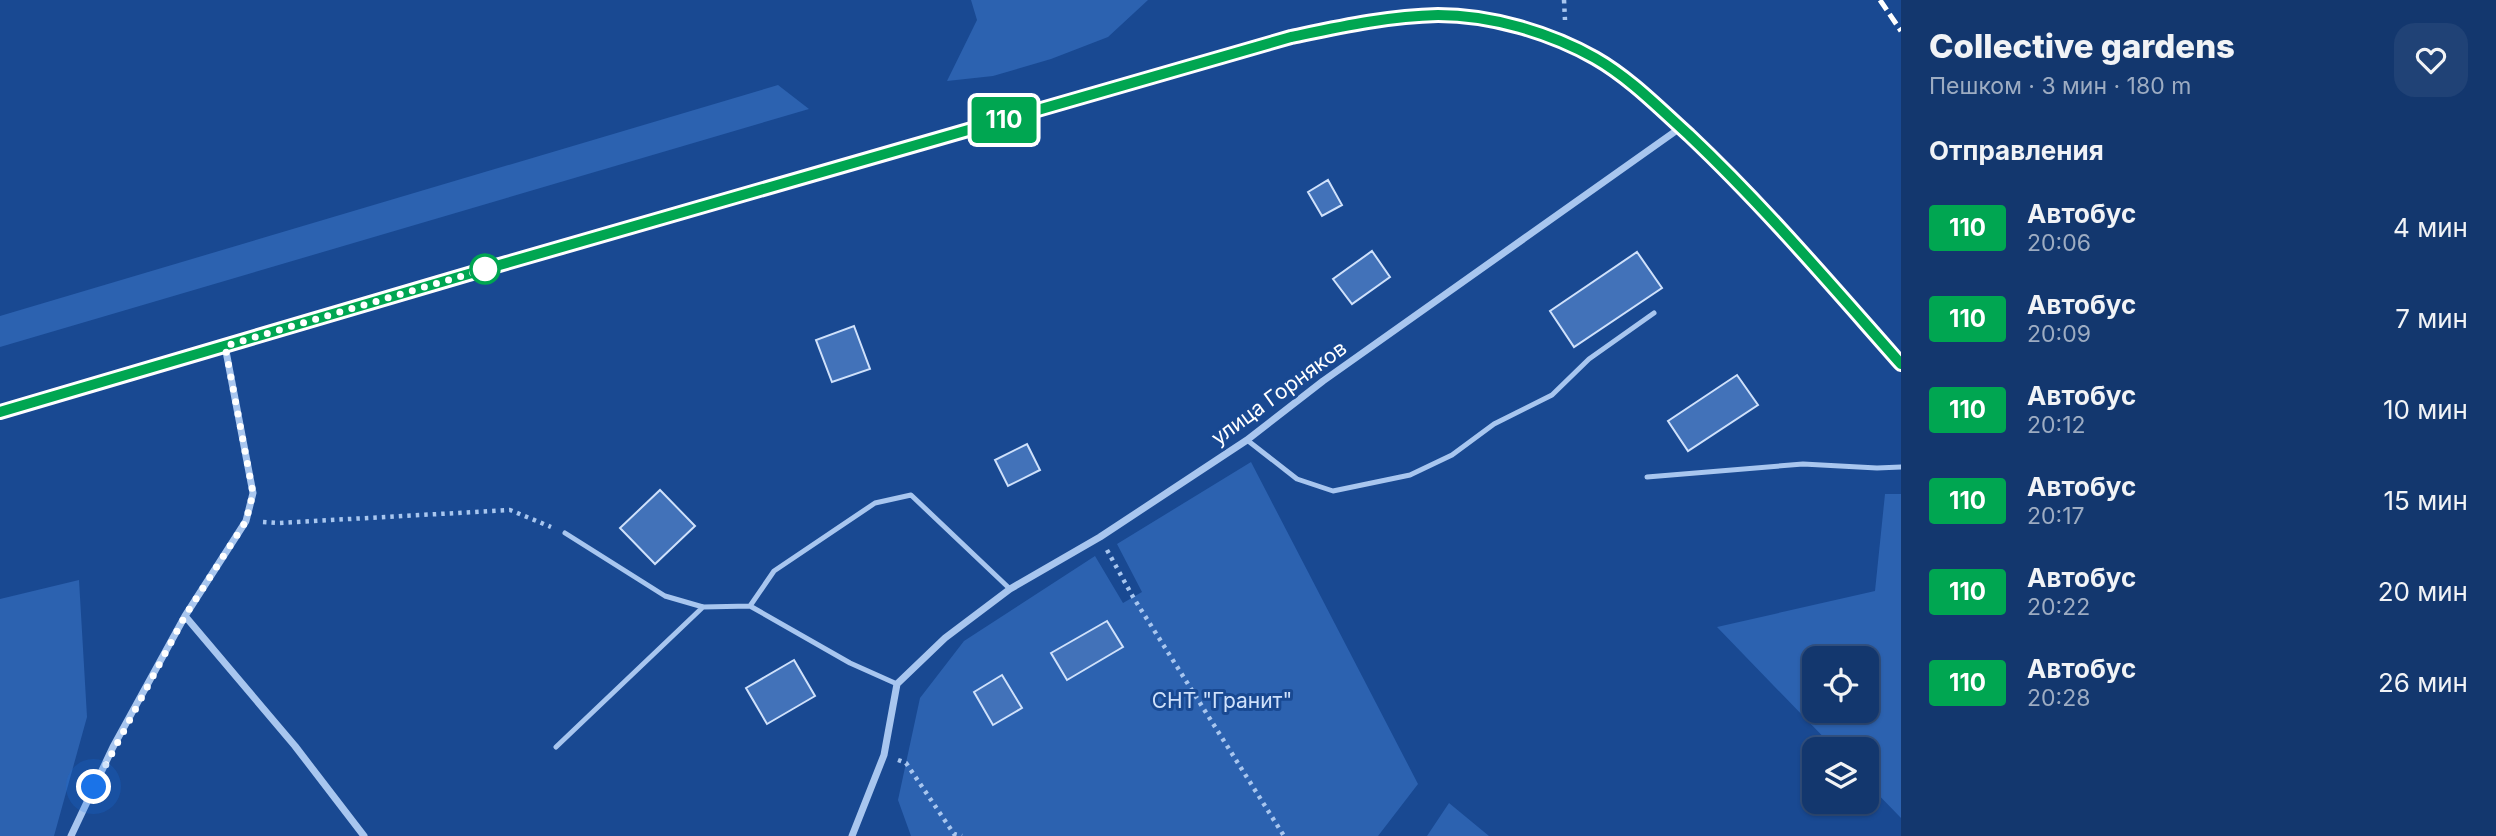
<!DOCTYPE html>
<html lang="ru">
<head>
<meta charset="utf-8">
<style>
	:root { --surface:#13376e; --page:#204276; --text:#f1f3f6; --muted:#9dacc2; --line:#325181 }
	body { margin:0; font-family:Inter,sans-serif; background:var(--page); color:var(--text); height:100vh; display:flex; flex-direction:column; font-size:26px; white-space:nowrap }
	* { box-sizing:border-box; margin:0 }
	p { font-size:23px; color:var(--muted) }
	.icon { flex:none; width:38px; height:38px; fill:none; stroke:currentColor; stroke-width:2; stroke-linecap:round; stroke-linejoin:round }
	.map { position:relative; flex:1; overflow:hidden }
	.details { display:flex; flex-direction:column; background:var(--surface); width:595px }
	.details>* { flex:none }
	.badge { padding:0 14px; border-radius:5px; font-size:24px; line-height:46px }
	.buttons { position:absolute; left:1802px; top:646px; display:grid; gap:14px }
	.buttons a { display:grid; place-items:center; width:77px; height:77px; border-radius:14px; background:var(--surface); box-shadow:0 2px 5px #0004,0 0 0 2px var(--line); font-size:35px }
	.you { position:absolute; width:35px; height:35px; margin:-18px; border:5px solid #fff; border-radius:50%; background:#1a73e8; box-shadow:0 0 0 10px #1a73e833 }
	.map>.badge { position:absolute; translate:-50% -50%; box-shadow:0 0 0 4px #fff }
	h2 { padding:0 28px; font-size:26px; line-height:63px }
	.round { display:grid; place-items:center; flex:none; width:74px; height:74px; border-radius:21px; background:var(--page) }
	.summary { display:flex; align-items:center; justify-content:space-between; height:119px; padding:0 28px }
	h1 { font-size:33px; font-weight:800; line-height:52px }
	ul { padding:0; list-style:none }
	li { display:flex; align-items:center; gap:21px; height:91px; padding:0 28px }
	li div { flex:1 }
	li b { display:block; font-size:26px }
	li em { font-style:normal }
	li .badge { min-width:77px; font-weight:700; text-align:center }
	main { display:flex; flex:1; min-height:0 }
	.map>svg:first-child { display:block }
	.green { fill:#2c62b0; fill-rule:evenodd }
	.building { fill:#4272b9; stroke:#cfe1fb; stroke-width:2 }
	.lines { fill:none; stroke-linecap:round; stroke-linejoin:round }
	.path { stroke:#a8c6ef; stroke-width:4.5; stroke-dasharray:3.5 5; stroke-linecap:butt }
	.service { stroke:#a8c6ef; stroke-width:5 }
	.minor { stroke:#a8c6ef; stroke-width:7 }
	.secondary { stroke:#d6e4fb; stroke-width:14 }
	.rail { stroke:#fff; stroke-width:5; stroke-dasharray:12 5; stroke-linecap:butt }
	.line-casing { stroke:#fff; stroke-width:16 }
	.line { stroke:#00a651; stroke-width:10 }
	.walk { stroke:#fff; stroke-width:7; stroke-dasharray:0 12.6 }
	.stop-dot { fill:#fff; stroke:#00a651; stroke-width:3.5 }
	.labels { text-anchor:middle; stroke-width:6; stroke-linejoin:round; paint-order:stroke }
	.street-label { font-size:21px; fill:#fff; stroke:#194992 }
	.park-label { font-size:21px; fill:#cfe1fb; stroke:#194992 }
</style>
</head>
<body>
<main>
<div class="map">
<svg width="1901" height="836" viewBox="0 0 1901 836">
	<rect width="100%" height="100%" fill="#194992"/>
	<path class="green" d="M 971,0 L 1148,0 L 1108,37 L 1051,59 L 993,76 L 947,81 L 977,20 Z
		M 778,85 L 809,109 L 0,347 L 0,316 Z
		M 1251,462 L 1418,784 L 1378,836 L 911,836 L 898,800 L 920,698 L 964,641 L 1095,556 L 1123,603 L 1142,592 L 1117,544 Z
		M 1885,494 L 1901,494 L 1901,818 L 1867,783 L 1867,749 L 1835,749 L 1717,627 L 1875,591 ZM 1867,658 L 1867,710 L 1815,710 L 1815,658 Z
		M 79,580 L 87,717 L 54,836 L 0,836 L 0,599 Z
		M 1449,803 L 1489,836 L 1427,836 Z"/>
	<path class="building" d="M 1328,180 L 1342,205 L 1322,216 L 1308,192 Z
		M 1372,251 L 1390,277 L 1352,304 L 1333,279 Z
		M 1637,252 L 1662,288 L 1574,347 L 1550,311 Z
		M 854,326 L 870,369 L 832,382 L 816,340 Z
		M 1737,375 L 1758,405 L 1688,451 L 1668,421 Z
		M 1027,444 L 1040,470 L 1008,486 L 995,460 Z
		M 660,490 L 695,526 L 655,564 L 620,528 Z
		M 1107,621 L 1123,647 L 1067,680 L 1051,653 Z
		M 794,660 L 815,696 L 767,724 L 746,688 Z
		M 1002,675 L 1022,708 L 993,725 L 974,692 Z"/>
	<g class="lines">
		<path class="path" d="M 1564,0 L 1565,20
			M 263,522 L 278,523 L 510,510 L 551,527
			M 1107,550 L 1133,597 L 1284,836
			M 898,760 L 906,763 L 954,834 L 962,836"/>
		<path class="service" d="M 1247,440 L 1297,479 L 1333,491 L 1410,475 L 1452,455 L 1494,424 L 1552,395 L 1589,359 L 1654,313
			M 1647,477 L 1803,464 L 1877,468 L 1901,467
			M 565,533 L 665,596 L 703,607 L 750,606 L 850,663 L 897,684
			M 750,606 L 774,571 L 875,503 L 911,495 L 1010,589
			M 556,747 L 703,607"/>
		<path class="minor" d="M 225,346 L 253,493 L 246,521 L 185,616 L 295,746 L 364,836
			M 71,836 L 113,747 L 185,616
			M 852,836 L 884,755 L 897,684 L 945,638 L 1010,589 L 1100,537 L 1247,440 L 1323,381 L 1680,128"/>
		<path class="secondary" d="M 0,412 L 489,268 L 1291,37 C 1339,27 1388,16 1438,15 C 1490,15 1549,32 1595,58 C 1630,79 1659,108 1689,135 C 1765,206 1832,286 1901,364"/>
		<path class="rail" d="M 1880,0 L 1901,31"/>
	</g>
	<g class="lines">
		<g class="line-casing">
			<path id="line" d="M 0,412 L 489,268 L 1291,37 C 1339,27 1388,16 1438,15 C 1490,15 1549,32 1595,58 C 1630,78 1659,108 1689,135 C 1765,207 1832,286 1901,364"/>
		</g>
		<use href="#line" class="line"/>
		<path class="walk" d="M 94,787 L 185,616 L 246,521 L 253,493 L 225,346 L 489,268 L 485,269"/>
	</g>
	<circle class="stop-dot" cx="485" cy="269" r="14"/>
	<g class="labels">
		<g class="street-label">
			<text transform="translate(1279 393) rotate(-36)" y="7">улица Горняков</text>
		</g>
		<g class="park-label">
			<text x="1222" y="708">СНТ "Гранит"</text>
		</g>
	</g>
</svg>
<div class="buttons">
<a><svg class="icon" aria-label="locate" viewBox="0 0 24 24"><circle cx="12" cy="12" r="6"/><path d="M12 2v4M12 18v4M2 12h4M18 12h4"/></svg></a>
<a><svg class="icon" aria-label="layers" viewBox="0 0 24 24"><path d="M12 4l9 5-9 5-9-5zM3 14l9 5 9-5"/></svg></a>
</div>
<div class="you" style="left:94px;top:787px"></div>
<b class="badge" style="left:1004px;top:120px;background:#00a651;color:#fff">110</b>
</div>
<section class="details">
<div class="summary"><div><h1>Collective gardens</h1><p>Пешком · 3 мин · 180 m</p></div><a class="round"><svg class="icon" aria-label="heart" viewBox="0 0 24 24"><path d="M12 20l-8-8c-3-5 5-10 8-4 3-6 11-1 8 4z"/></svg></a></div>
<h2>Отправления</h2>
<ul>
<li><span class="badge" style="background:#00a651;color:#fff">110</span><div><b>Автобус</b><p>20:06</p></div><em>4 мин</em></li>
<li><span class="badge" style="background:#00a651;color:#fff">110</span><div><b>Автобус</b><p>20:09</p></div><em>7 мин</em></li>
<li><span class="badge" style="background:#00a651;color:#fff">110</span><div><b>Автобус</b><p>20:12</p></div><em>10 мин</em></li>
<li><span class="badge" style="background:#00a651;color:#fff">110</span><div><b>Автобус</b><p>20:17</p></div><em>15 мин</em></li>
<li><span class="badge" style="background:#00a651;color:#fff">110</span><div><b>Автобус</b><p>20:22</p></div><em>20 мин</em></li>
<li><span class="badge" style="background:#00a651;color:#fff">110</span><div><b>Автобус</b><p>20:28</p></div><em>26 мин</em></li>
</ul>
</section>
</main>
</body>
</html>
